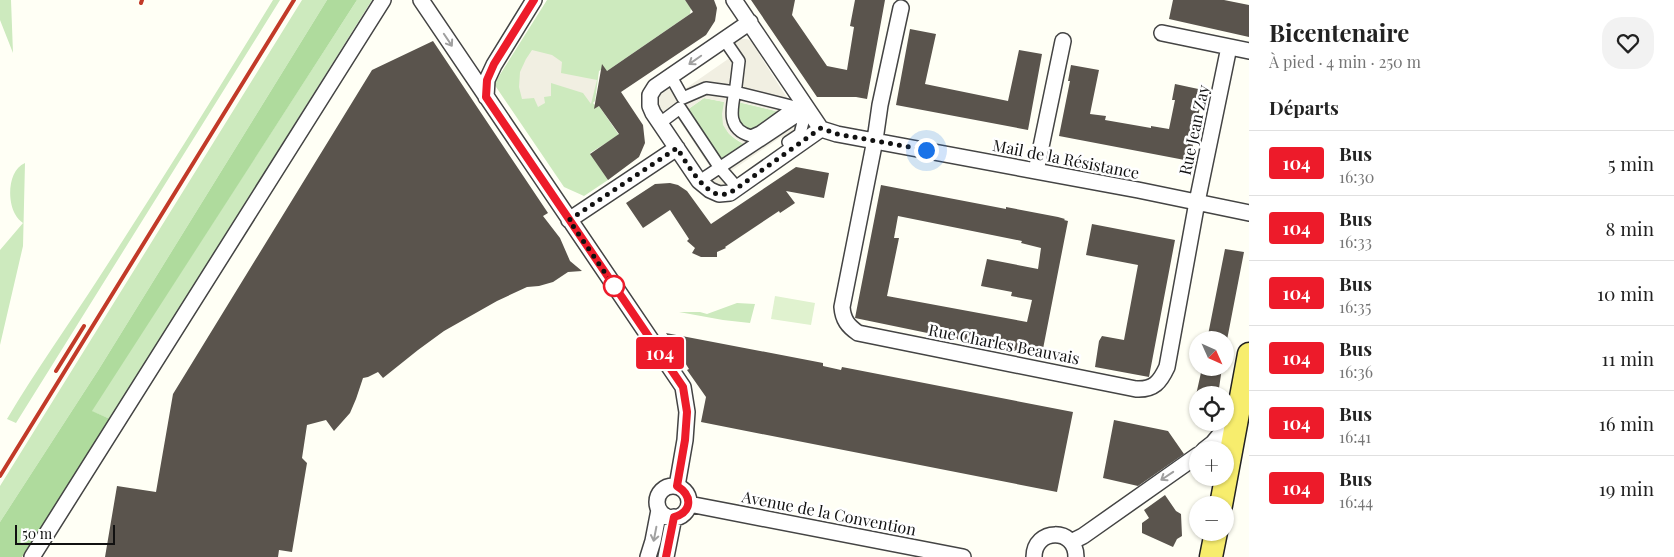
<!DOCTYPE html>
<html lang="fr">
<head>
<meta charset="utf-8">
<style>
	:root { --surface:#fff; --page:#f2f2f2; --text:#222; --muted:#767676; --line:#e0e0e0 }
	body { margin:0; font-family:"Playfair Display",serif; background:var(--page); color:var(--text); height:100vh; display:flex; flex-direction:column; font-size:19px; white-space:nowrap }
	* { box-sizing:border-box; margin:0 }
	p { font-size:16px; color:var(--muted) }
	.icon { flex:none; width:28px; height:28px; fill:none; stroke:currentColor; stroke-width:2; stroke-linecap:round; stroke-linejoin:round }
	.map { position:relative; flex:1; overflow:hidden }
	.panel { display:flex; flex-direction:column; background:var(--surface); width:425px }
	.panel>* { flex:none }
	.badge { padding:0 10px; border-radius:4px; font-size:18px; line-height:32px }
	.needle { width:32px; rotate:135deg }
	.fabs { position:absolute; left:1189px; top:331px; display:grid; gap:10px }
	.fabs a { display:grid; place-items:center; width:45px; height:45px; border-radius:50%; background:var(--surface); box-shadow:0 1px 4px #0004; font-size:25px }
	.scale { position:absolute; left:15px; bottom:12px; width:100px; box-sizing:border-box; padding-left:5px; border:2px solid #111; border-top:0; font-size:14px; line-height:18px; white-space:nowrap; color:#111; -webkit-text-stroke:4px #fff; paint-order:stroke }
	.you { position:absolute; width:25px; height:25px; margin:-12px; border:4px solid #fff; border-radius:50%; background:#1a73e8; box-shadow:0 0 0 8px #1a73e833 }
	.map>.badge { position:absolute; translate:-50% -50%; box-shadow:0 0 0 2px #fff }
	h2 { padding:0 20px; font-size:19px; line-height:45px }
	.round { display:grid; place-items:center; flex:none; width:52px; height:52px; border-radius:20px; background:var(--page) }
	.overview { display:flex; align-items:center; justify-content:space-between; height:85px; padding:0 20px }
	h1 { font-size:24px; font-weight:700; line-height:38px }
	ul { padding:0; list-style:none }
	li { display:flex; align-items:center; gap:15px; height:65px; padding:0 20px; border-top:1px solid var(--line) }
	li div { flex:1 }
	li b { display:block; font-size:19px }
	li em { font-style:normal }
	li .badge { min-width:55px; font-weight:700; text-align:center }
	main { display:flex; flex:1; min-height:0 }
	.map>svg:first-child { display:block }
	.green { fill:#cdeabe }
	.forest { fill:#afdb9d }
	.pitch { fill:#e0f2cf }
	.plaza { fill:#f1efe2; fill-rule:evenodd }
	.building { fill:#5a544d; fill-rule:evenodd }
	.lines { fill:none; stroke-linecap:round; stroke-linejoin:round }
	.pedestrian-casing { stroke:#444; stroke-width:14 }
	.minor-casing { stroke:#444; stroke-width:18 }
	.primary-casing { stroke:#222; stroke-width:25 }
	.pedestrian { stroke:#fff; stroke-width:11 }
	.minor { stroke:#fff; stroke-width:15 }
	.primary { stroke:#f7ed6d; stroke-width:22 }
	.rail { stroke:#c23a28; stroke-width:4 }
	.oneway { stroke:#a0a0a0 }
	.line-casing { stroke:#fff; stroke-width:11 }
	.line { stroke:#ed1b2a; stroke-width:8 }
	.walk { stroke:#111; stroke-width:5; stroke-dasharray:0 9 }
	.stop-dot { fill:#fff; stroke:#ed1b2a; stroke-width:2.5 }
	.labels { text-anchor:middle; stroke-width:5; stroke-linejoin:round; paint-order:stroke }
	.street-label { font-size:16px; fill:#111; stroke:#fff }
</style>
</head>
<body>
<main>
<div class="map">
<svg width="1249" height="557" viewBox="0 0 1249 557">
	<rect width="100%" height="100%" fill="#fffff5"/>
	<path class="green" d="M 0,0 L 11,0 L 13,53 L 0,20 Z
		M 273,0 L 280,0 L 16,423 L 7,419 C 36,370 69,324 100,276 C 159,185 216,93 273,0 Z
		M 302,0 L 327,0 L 99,369 L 0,522 L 0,486 Z
		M 357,0 L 372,0 L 110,419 L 91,411 Z
		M 547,0 L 685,0 L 691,8 L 690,14 L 607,71 L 604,68 L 599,71 L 595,101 L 593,103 L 597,107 L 599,106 L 619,135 L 590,153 L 608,180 L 584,196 L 564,187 L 494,84 Z
		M 704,98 L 725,102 C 720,123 724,134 744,144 L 722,160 L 687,110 Z
		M 738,102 L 776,111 L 777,113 L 753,130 L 744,129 L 736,116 Z
		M 25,163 L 23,246 L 0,345 L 0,250 L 23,223 C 20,221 17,218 15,214 C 7,200 8,170 25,163 Z
		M 737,303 L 755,304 L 750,323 L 723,320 L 679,312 L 700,312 L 707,314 Z"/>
	<path class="forest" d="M 327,0 L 357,0 L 92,411 L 110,419 L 22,557 L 0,557 L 0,522 L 99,369 Z"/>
	<path class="pitch" d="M 775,296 L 815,303 L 811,325 L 771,319 Z"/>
	<path class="plaza" d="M 740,39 L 747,39 L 755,43 L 762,52 L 759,54 L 791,104 L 806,121 L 788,147 L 781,137 L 731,171 L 737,181 L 723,188 L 708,184 L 710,167 L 677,117 L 666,123 L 659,111 L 658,103 L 660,93 L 674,82 L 682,91 L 731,57 L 725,47 ZM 704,98 L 724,102 L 722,114 L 723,125 L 729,134 L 744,144 L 722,160 L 687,110 ZM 739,102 L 776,111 L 776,113 L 753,130 L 744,129 L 736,116 Z
		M 532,50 L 552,55 L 562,62 L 561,73 L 597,80 L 591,104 L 583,93 L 551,83 L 551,96 L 544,97 L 545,103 L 538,107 L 534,98 L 522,99 L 519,87 L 520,72 L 526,59 Z"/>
	<path class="building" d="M 685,0 L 714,0 L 717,8 L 715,21 L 706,35 L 621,92 L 643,125 L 645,143 L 639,157 L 608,180 L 590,154 L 619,134 L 599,106 L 594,109 L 602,64 L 607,71 L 693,12 Z
		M 751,0 L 795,0 L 792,15 L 827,66 L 847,70 L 854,27 L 850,26 L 855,0 L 885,0 L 867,99 L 856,97 L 817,97 Z
		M 1173,0 L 1224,0 L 1249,5 L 1249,37 L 1169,19 Z
		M 910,29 L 936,34 L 925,84 L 1008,101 L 1019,50 L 1042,54 L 1028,130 L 896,105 Z
		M 433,41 L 548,213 L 543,216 L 560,238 L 570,261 L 582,271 L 568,272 L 553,282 L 539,286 L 527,287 L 497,301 L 444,331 L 418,350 L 383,378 L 378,372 L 368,377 L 363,378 L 356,399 L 350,413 L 334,431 L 326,420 L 307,425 L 302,458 L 307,463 L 292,552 L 279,550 L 278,557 L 105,557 L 117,486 L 156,492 L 173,394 L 372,70 Z
		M 1071,65 L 1099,70 L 1090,114 L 1106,116 L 1105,120 L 1151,128 L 1151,126 L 1169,129 L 1175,100 L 1172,100 L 1175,84 L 1203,90 L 1190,161 L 1059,136 L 1070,81 L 1068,81 Z
		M 796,167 L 829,173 L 824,198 L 786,191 L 795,203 L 780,213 L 779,211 L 725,247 L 726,248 L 717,252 L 717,257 L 701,257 L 692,253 L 695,248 L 687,241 L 689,239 L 670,210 L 643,228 L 626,203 L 655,184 L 670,183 L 678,185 L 687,191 L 711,224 Z
		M 881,185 L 1006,209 L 1006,207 L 1058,217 L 1065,219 L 1064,220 L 1068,221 L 1042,354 L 1039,353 L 1039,356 L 855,318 ZM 898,216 L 1022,241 L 1021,243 L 1041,248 L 1038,269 L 987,259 L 981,286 L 1012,292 L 1011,296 L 1032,300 L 1027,322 L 887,296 L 899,238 L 894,238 Z
		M 1092,224 L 1175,240 L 1149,377 L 1095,367 L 1099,341 L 1102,336 L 1124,340 L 1138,265 L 1086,255 Z
		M 1225,249 L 1244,252 L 1227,340 L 1207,340 Z
		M 666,333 L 823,363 L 823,366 L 841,370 L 842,367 L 1073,412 L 1057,492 L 701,422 L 706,397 L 687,370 L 689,369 Z
		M 1202,368 L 1222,368 L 1218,395 L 1196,395 Z
		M 1114,420 L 1168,431 L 1184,454 L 1138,486 L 1103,478 Z
		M 1165,495 L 1176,511 L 1181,514 L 1182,536 L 1177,539 L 1173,547 L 1142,533 L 1142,523 L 1149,518 L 1144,510 Z"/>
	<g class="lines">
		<g class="pedestrian-casing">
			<path id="pedestrian" d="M 728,45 L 739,61 C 738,69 737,78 736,86 C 732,107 725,129 751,136 L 760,132 L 796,106
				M 674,82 L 683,98 L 706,88 L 735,92 L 795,107 L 803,122 L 800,134 L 788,142 L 791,145
				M 664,120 L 680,108 L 720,168 L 734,184
				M 704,178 L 799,115"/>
		</g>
		<g class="minor-casing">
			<path id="minor" d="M 421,0 L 683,387 L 687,412 L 685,440 L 677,486
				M 734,0 L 821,129 L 837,134 L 1138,190 L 1249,213
				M 901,8 L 880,105 L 875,140 L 842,307 C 843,320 848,326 858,333 L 1136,389 C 1154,390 1160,382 1167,367 L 1197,202 L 1229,47
				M 750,22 L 655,87 L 650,95 L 650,106 L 653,113 L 699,181 L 710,190 L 719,194 L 730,193 L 821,129
				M 1162,33 L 1249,51
				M 486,97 L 487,80 L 494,65 L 534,0
				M 1036,171 L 1063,41
				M 569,220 L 677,148
				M 1204,450 L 1213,443 L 1236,415
				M657 502a16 16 0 1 1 32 0a16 16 0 1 1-32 0Z
				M 689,504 L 963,557
				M 1071,542 L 1083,536 L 1198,455
				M 32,557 L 383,0
				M 648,557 L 653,541 L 659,510
				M 666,557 L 674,517
				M 1034,557 C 1034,528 1076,527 1076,557"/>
		</g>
		<g class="primary-casing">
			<path id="primary" d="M 1221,505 L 1249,354
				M 1211,557 L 1216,532"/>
		</g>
		<use href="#pedestrian" class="pedestrian"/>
		<use href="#minor" class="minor"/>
		<use href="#primary" class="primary"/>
		<path class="rail" d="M 141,3 L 142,0
			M 56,371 L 84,326
			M 0,476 L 294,0"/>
	</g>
	<defs><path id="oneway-shaft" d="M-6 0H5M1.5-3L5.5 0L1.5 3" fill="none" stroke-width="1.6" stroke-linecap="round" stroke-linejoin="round" transform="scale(1.25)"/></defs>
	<g class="oneway">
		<use href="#oneway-shaft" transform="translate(448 40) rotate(56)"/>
		<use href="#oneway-shaft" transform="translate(695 60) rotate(145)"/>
		<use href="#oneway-shaft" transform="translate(1167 476) rotate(146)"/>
		<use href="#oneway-shaft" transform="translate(655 534) rotate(101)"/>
	</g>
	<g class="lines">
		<g class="line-casing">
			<path id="line" d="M 534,0 L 494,64 L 487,80 L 486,97 L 683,387 L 687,412 L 685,440 L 677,486 C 693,496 692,512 674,517 L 666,557"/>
		</g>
		<use href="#line" class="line"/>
		<path class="walk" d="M 614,286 L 569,220 L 677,148 C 686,162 701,189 717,194 C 721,195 726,194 730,193 L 821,128 L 837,134 L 926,150"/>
	</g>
	<circle class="stop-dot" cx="614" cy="286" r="10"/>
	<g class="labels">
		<g class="street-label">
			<text transform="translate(1194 130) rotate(-78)" y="6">Rue Jean Zay</text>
			<text transform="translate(1066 159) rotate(11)" y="6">Mail de la Résistance</text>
			<text transform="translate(1004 344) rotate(11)" y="6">Rue Charles Beauvais</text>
			<text transform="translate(829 513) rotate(11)" y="6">Avenue de la Convention</text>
		</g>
	</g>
</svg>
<div class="fabs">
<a><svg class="needle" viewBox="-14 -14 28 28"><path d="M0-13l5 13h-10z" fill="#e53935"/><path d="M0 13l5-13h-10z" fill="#767676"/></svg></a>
<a><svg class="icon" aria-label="locate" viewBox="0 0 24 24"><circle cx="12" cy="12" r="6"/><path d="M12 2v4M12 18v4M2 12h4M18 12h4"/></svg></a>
<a>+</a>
<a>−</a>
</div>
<div class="scale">50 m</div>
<div class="you" style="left:926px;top:150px"></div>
<b class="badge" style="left:660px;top:353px;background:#ed1b2a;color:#fff">104</b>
</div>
<section class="panel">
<div class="overview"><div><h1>Bicentenaire</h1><p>À pied · 4 min · 250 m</p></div><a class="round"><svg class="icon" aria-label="heart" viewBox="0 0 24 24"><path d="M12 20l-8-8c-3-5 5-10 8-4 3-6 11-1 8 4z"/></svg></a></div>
<h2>Départs</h2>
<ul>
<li><span class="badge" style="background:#ed1b2a;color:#fff">104</span><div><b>Bus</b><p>16:30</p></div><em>5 min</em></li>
<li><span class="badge" style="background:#ed1b2a;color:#fff">104</span><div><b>Bus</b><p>16:33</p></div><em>8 min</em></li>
<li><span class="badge" style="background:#ed1b2a;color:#fff">104</span><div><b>Bus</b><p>16:35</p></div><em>10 min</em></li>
<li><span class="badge" style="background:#ed1b2a;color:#fff">104</span><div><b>Bus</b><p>16:36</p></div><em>11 min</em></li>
<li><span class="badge" style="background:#ed1b2a;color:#fff">104</span><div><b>Bus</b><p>16:41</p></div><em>16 min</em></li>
<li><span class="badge" style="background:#ed1b2a;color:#fff">104</span><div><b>Bus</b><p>16:44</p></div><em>19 min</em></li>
</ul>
</section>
</main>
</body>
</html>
